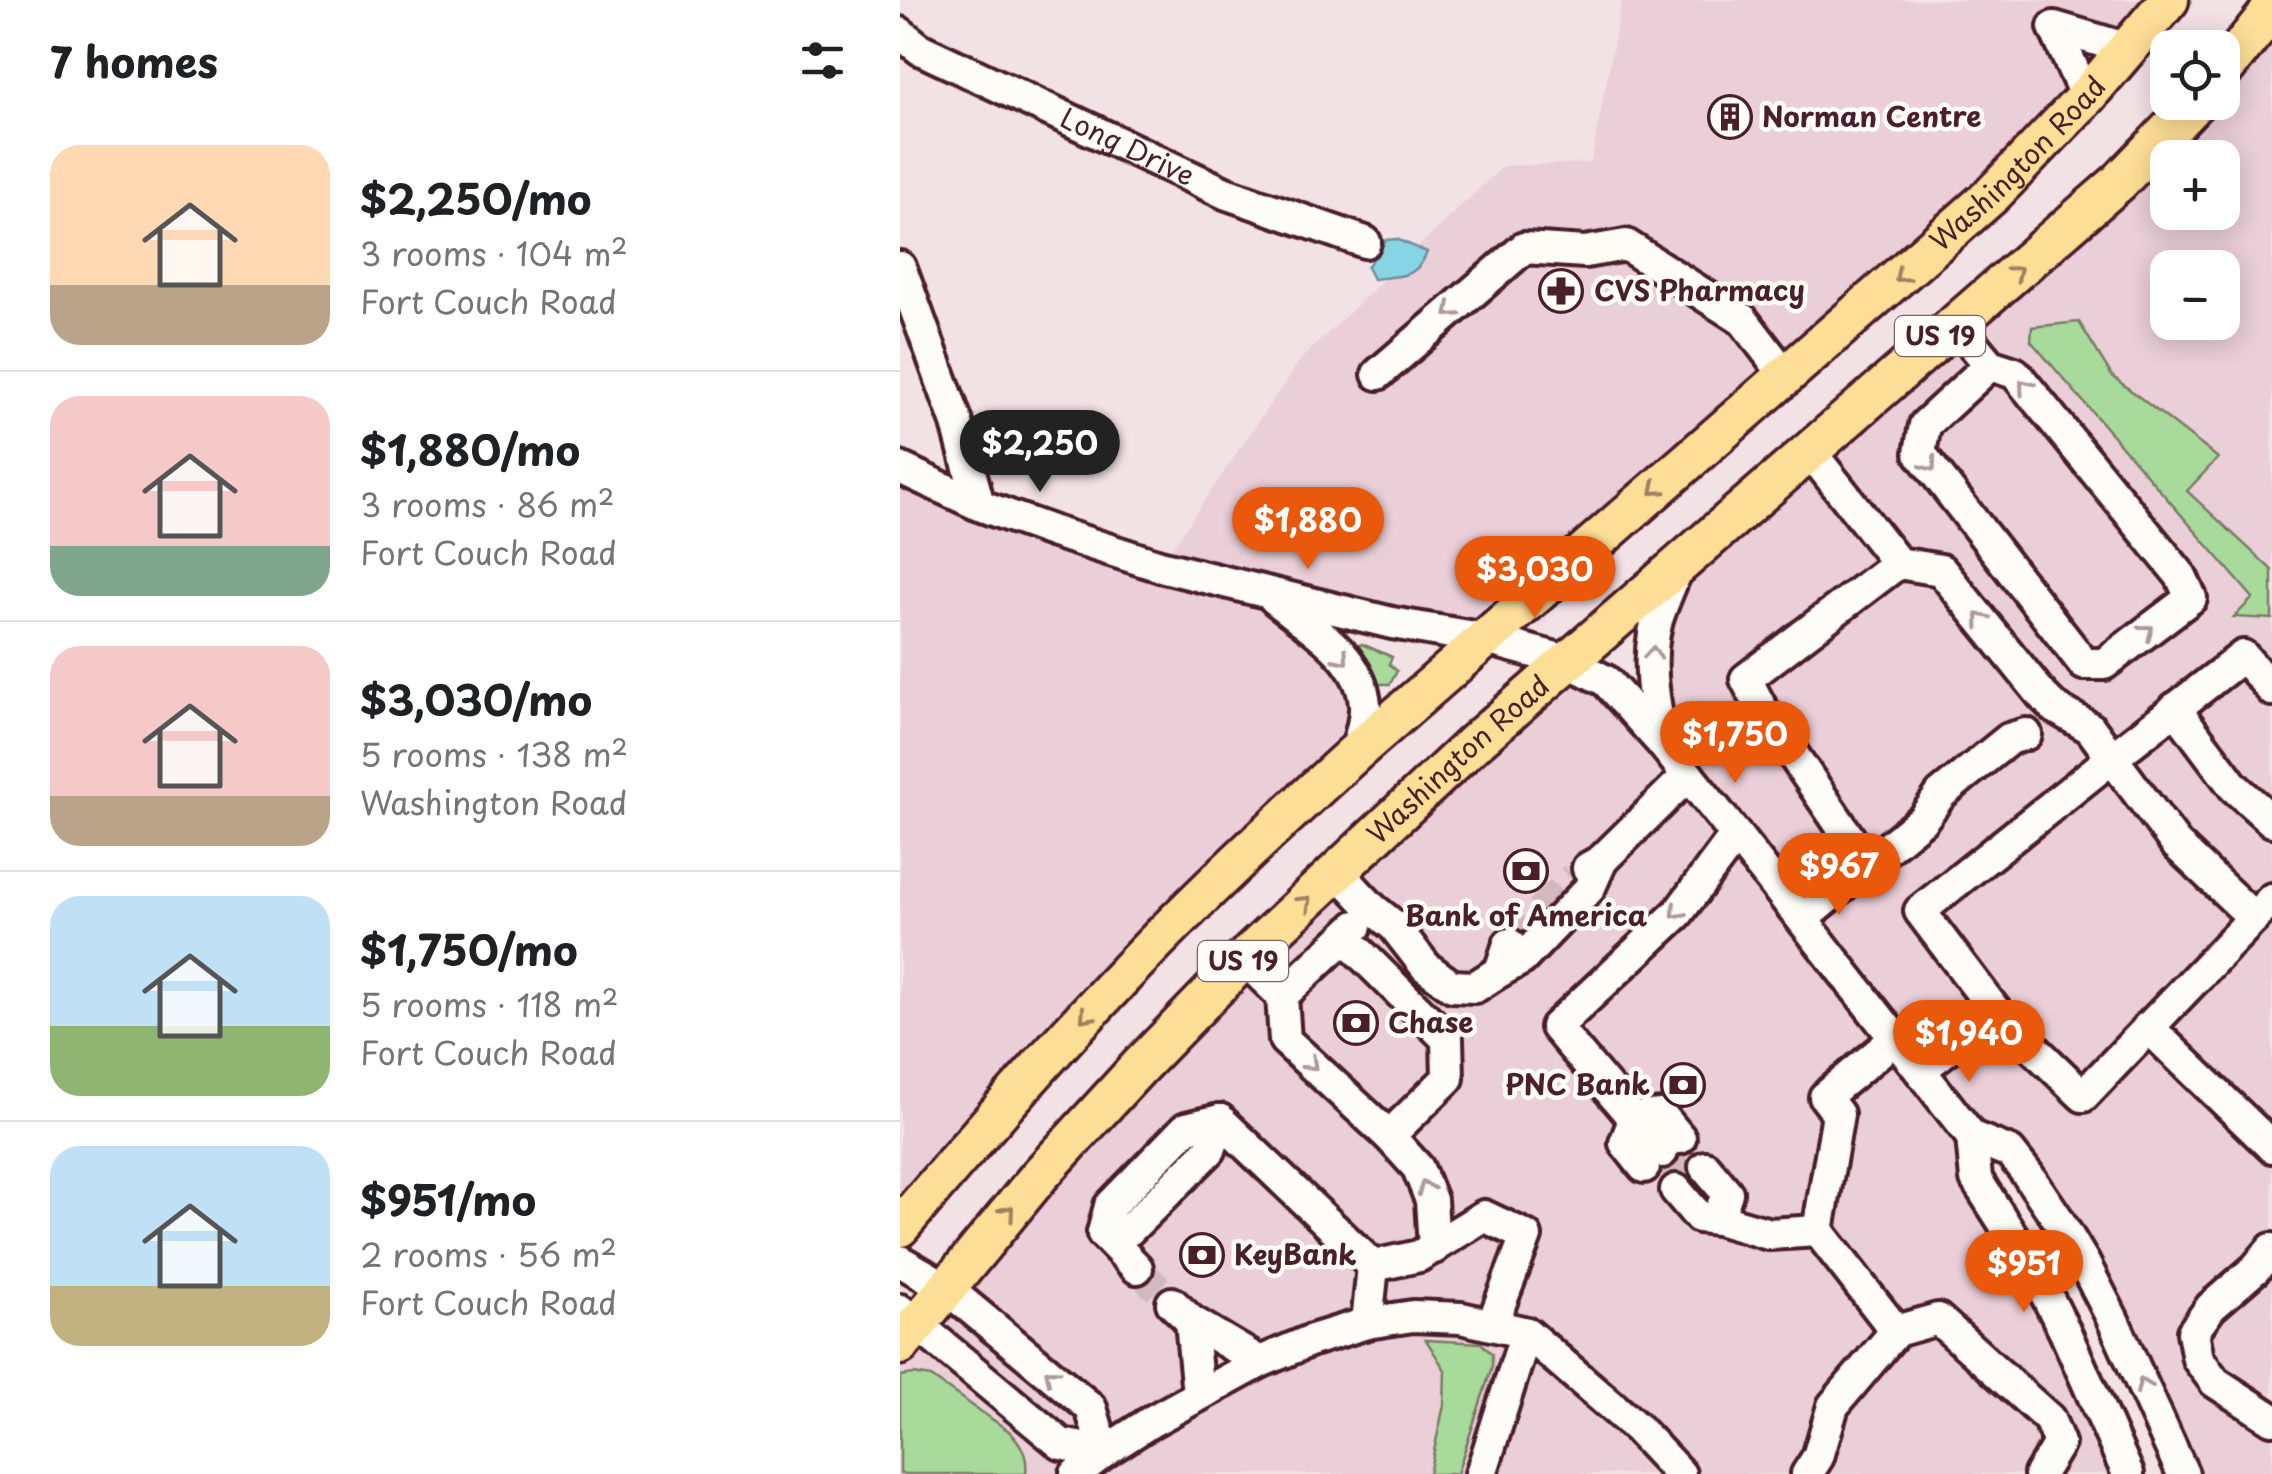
<!DOCTYPE html>
<meta charset="utf-8">
<style>
:root{--surface:#fff;--page:#f2f2f2;--text:#202124;--muted:#757577;--line:#e0e0e0;--accent:#ea580c}
body{margin:0;font-family:"Playpen Sans",sans-serif;background:var(--page);color:var(--text);height:100vh;display:flex;flex-direction:column;font-size:38px;white-space:nowrap}
*{box-sizing:border-box;margin:0}
p{font-size:32px;color:var(--muted)}
.icon{flex:none;width:55px;height:55px;fill:none;stroke:currentColor;stroke-width:2;stroke-linecap:round;stroke-linejoin:round}
.map{position:relative;flex:1;overflow:hidden}
.drawer{display:flex;flex-direction:column;background:var(--surface);width:900px}
.drawer>*{flex:none}
.buttons{position:absolute;left:1250px;top:30px;display:grid;gap:20px}
.buttons a{display:grid;place-items:center;width:90px;height:90px;border-radius:20px;background:var(--surface);box-shadow:0 5px 25px #0003;font-size:50px}
.price{position:absolute;translate:-50% -85px;padding:0 22px;border-radius:35px;background:var(--accent);color:#fff;font-size:32px;line-height:65px;filter:drop-shadow(0 2px 5px #0008)}
.price::after{content:'';position:absolute;left:50%;top:60px;width:30px;height:22px;margin-left:-15px;background:inherit;clip-path:polygon(0 0,100% 0,50% 100%)}
.price.selected{background:#222;color:#fff}
ul{padding:0;list-style:none}
li{display:flex;align-items:center;gap:30px;height:250px;padding:0 50px}
li+li{border-top:2px solid var(--line)}
li span{display:grid;place-items:center;flex:none;width:280px;height:200px;border-radius:30px;color:#555}
li>.icon{margin-inline-start:auto}
span .icon{width:120px;height:120px;fill:#fffc;stroke-width:1}
li b{font-size:42px}
h2{display:flex;justify-content:space-between;align-items:center;height:120px;padding:0 50px;font-size:42px}
main{display:flex;flex:1;min-height:0}
.map>svg:first-child{display:block}
.built{fill:#eaced8;fill-rule:evenodd}
.green{fill:#a8da9c;stroke:#797c64;stroke-width:2.5}
.water{fill:#87d4e5;stroke:#6f8c9b;stroke-width:2.5}
.lines{fill:none;stroke-linecap:round;stroke-linejoin:round}
.minor-tunnel{stroke:#d0bac0;stroke-width:30;stroke-dasharray:30 15;stroke-linecap:butt}
.minor-casing{stroke:#4a1f2b;stroke-width:38}
.major-casing{stroke:#4a1f2b;stroke-width:45}
.minor{stroke:#fdfcf7;stroke-width:30}
.major{stroke:#fdde96;stroke-width:38}
.oneway{stroke:#a47e60}
.oneway2{stroke:#ac999b}
.labels{text-anchor:middle;stroke-width:9;stroke-linejoin:round;paint-order:stroke}
.shield{fill:#fdfcf7;stroke:#806168;stroke-width:2.5}
.shield-label{font-size:25px;font-weight:bold;fill:#4a1f2b}
.poi-label{font-size:28px;font-weight:bold;fill:#4a1f2b;stroke:#fdfcf7;text-anchor:start}
.street-label{font-size:28px;fill:#4a1f2b;stroke:#fdfcf7}
</style>
<main>
<section class="drawer">
<h2>7 homes<svg class="icon" aria-label="filters" viewBox="0 0 24 24"><path d="M4 7h16M4 17h16"/><circle cx="9" cy="7" r="2"/><circle cx="15" cy="17" r="2"/></svg></h2>
<ul>
<li><span style="background:linear-gradient(#ffd9b3 70%,#b9a48a 0)"><svg class="icon" aria-label="home" viewBox="0 0 24 24"><path d="M3 11l9-7 9 7M6 9v11h12V9"/></svg></span><div><b>$2,250/mo</b><p>3 rooms · 104 m²</p><p>Fort Couch Road</p></div></li>
<li><span style="background:linear-gradient(#f6c9c9 75%,#7fa58c 0)"><svg class="icon" aria-label="home" viewBox="0 0 24 24"><path d="M3 11l9-7 9 7M6 9v11h12V9"/></svg></span><div><b>$1,880/mo</b><p>3 rooms · 86 m²</p><p>Fort Couch Road</p></div></li>
<li><span style="background:linear-gradient(#f6c9c9 75%,#b9a48a 0)"><svg class="icon" aria-label="home" viewBox="0 0 24 24"><path d="M3 11l9-7 9 7M6 9v11h12V9"/></svg></span><div><b>$3,030/mo</b><p>5 rooms · 138 m²</p><p>Washington Road</p></div></li>
<li><span style="background:linear-gradient(#bfe0f5 65%,#8fb573 0)"><svg class="icon" aria-label="home" viewBox="0 0 24 24"><path d="M3 11l9-7 9 7M6 9v11h12V9"/></svg></span><div><b>$1,750/mo</b><p>5 rooms · 118 m²</p><p>Fort Couch Road</p></div></li>
<li><span style="background:linear-gradient(#bfe0f5 70%,#c2b280 0)"><svg class="icon" aria-label="home" viewBox="0 0 24 24"><path d="M3 11l9-7 9 7M6 9v11h12V9"/></svg></span><div><b>$951/mo</b><p>2 rooms · 56 m²</p><p>Fort Couch Road</p></div></li>
</ul>
</section>
<div class="map">
<svg width="1372" height="1474" viewBox="0 0 1372 1474">
<rect width="100%" height="100%" fill="#f2e1e5"/>
<filter id="ink" filterUnits="userSpaceOnUse"><feTurbulence type="fractalNoise" baseFrequency=".01" numOctaves="2"/><feDisplacementMap in="SourceGraphic" scale="20" xChannelSelector="R" yChannelSelector="G"/><feConvolveMatrix kernelMatrix="1 2 1 2 8 2 1 2 1" color-interpolation-filters="sRGB"/></filter>
<g filter="url(#ink)">
<g class="built">
<polygon points="722,0 1269,0 1228,49 586,639 372,594 445,657 463,725 0,1227 0,468 260,566 401,359 603,166 691,163"/>
<path d="M1372 9V1474H1283L1157 1218 1073 1137 1228 1474H0V1345L140 1174 667 661 760 741 764 601 1296 103 1322 102 1323 72ZM1268 158H1322V212H1268ZM1268 268H1322V322H1268Z"/>
</g>
<g class="green">
<polygon points="1179,322 1212,376 1318,458 1287,491 1372,570 1372,619 1334,617 1353,598 1131,341 1132,327"/>
<polygon points="462,644 492,657 489,664 497,671 490,684 478,684 470,663 460,648 459,645"/>
<polygon points="526,1340 581,1343 592,1354 592,1367 557,1474 529,1474 544,1405 545,1370"/>
<path d="M14 1374 31 1377 109 1431C122 1444 128 1456 126 1474H0V1376Z"/>
</g>
<path class="water" d="M496 239 527 252C516 280 500 275 473 279L467 267 486 240Z"/>
<g class="lines">
<g class="minor-tunnel">
<polyline points="609,944 674,876"/>
<polyline points="762,1152 787,1182"/>
<polyline points="237,1268 272,1303"/>
</g>
<g class="minor-casing">
<g id="minor">
<path id="s1" d="M0 33 20 49 325 193 465 242"/>
<polyline points="1186,97 1154,27 1228,49"/>
<polyline points="0,267 57,423 79,505"/>
<polyline points="1055,323 1090,365 1115,373 1281,576 1291,598 1204,664 1184,664 1020,453 1025,425 1090,365"/>
<polyline points="478,374 624,248 685,252 726,245 843,320 885,375"/>
<polyline points="909,450 998,563 846,679 859,704 968,866"/>
<polyline points="0,468 79,505 154,532 260,566 492,623 586,639 667,661 706,681 762,743 836,835 1072,1137 1110,1152 1128,1175 1157,1218 1184,1263 1212,1318 1283,1474"/>
<polyline points="998,563 1041,570 1142,695 1154,707 1190,728 1212,758 1343,656 1372,690"/>
<path d="M375 599C408 626 462 656 465 705 466 721 460 736 456 752"/>
<polyline points="1275,708 1334,787 1372,821"/>
<path d="M761 740C754 701 746 659 757 620 763 601 771 584 778 567"/>
<polyline points="688,868 702,860 788,775"/>
<polyline points="437,871 473,909 494,926 526,967 552,986 575,987 600,971 609,944"/>
<polyline points="902,919 1023,819 1041,794 1109,739 1126,734"/>
<polyline points="344,959 382,996 385,1040 489,1136 548,1078 547,1039 445,938"/>
<polyline points="600,971 622,959 689,889 702,860"/>
<polyline points="382,996 456,926"/>
<polyline points="1096,1012 1020,911 1212,758 1277,845 1354,918"/>
<polyline points="1248,1027 1372,1147"/>
<polyline points="1020,1070 1096,1012 1183,1096 1372,899"/>
<polyline points="735,1118 725,1143 744,1167"/>
<polyline points="735,1118 761,1115 780,1138"/>
<polyline points="320,1120 473,1266 467,1323"/>
<polyline points="489,1136 518,1168 531,1200 534,1248"/>
<polyline points="1072,1137 1076,1179 1135,1272 1165,1332 1228,1474"/>
<polyline points="762,1152 656,1027 778,913 836,835"/>
<polyline points="805,1167 827,1193 818,1219"/>
<polyline points="776,1190 799,1217 818,1219 869,1234 918,1231 938,1114 925,1097 995,1039"/>
<polyline points="918,1231 996,1331"/>
<polyline points="203,1233 210,1206 286,1128 320,1120"/>
<polyline points="203,1233 229,1230 310,1150 320,1120"/>
<polyline points="203,1233 237,1268"/>
<polyline points="1372,1249 1355,1269 1311,1307 1293,1332 1298,1359 1315,1382 1372,1419"/>
<polyline points="0,1261 45,1287 191,1408 204,1452 161,1444 0,1310"/>
<polyline points="473,1266 519,1256 584,1216 626,1236 592,1325"/>
<polyline points="272,1303 291,1321 360,1362"/>
<polyline points="291,1321 298,1394"/>
<polyline points="176,1474 204,1452 252,1421 360,1362 412,1340 467,1323 513,1316 561,1318 627,1333 737,1428 780,1474"/>
<polyline points="581,1474 626,1333"/>
<polyline points="907,1474 918,1457 933,1406 996,1331 1038,1319 1149,1419 1159,1443 1140,1474"/>
</g>
</g>
<g class="major-casing">
<g id="major">
<polyline points="1322,72 1372,9"/>
<path id="s2" d="M0 1227C81 1131 163 1037 251 947 317 879 387 815 456 752L1093 194 1186 97 1269 0"/>
<path id="s3" d="M0 1345 140 1175 239 1067 344 959 573 744 1219 182 1296 102"/>
</g>
</g>
<use href="#minor" class="minor"/>
<use href="#major" class="major"/>
</g>
<defs><path id="oneway-chevron" d="M-2-3.5L2.5 0L-2 3.5" fill="none" stroke-width="1.6" stroke-linecap="round" stroke-linejoin="round" transform="scale(2.5)"/></defs>
<g class="oneway">
<use href="#oneway-chevron" transform="translate(1116 272) rotate(-40)"/>
<use href="#oneway-chevron" transform="translate(1001 276) rotate(139)"/>
<use href="#oneway-chevron" transform="translate(756 489) rotate(139)"/>
<use href="#oneway-chevron" transform="translate(405 902) rotate(-44)"/>
<use href="#oneway-chevron" transform="translate(186 1016) rotate(133)"/>
<use href="#oneway-chevron" transform="translate(108 1212) rotate(-50)"/>
</g>
<g class="oneway2">
<use href="#oneway-chevron" transform="translate(551 311) rotate(139)"/>
<use href="#oneway-chevron" transform="translate(1125 386) rotate(-130)"/>
<use href="#oneway-chevron" transform="translate(1030 465) rotate(54)"/>
<use href="#oneway-chevron" transform="translate(1081 619) rotate(-129)"/>
<use href="#oneway-chevron" transform="translate(1247 631) rotate(-37)"/>
<use href="#oneway-chevron" transform="translate(753 653) rotate(-86)"/>
<use href="#oneway-chevron" transform="translate(442 658) rotate(49)"/>
<use href="#oneway-chevron" transform="translate(777 912) rotate(132)"/>
<use href="#oneway-chevron" transform="translate(411 1064) rotate(43)"/>
<use href="#oneway-chevron" transform="translate(525 1187) rotate(-112)"/>
<use href="#oneway-chevron" transform="translate(151 1375) rotate(-140)"/>
<use href="#oneway-chevron" transform="translate(1243 1385) rotate(-114)"/>
</g>
</g>
<defs>
<g id="building-ring" transform="scale(2.25)"><circle r="9.5" fill="#fdfcf7" stroke="#4a1f2b" stroke-width="1.5"/><path d="M-4-6H4V6H1V3H-1V6H-4ZM-2.5-4.3h1.7v1.8h-1.7ZM.8-4.3h1.7v1.8H.8ZM-2.5-1h1.7V.8h-1.7ZM.8-1h1.7V.8H.8Z" fill="#4a1f2b"/></g>
<g id="pharmacy-ring" transform="scale(2.25)"><circle r="9.5" fill="#fdfcf7" stroke="#4a1f2b" stroke-width="1.5"/><path d="M-2-6h4v4h4v4h-4v4h-4v-4h-4v-4h4Z" fill="#4a1f2b"/></g>
<g id="bank-ring" transform="scale(2.25)"><circle r="9.5" fill="#fdfcf7" stroke="#4a1f2b" stroke-width="1.5"/><path d="M-6-4H6V4H-6ZM0-2.3a2.3 2.3 0 1 0 0 4.6a2.3 2.3 0 1 0 0-4.6Z" fill="#4a1f2b"/></g>
</defs>
<g fill-rule="evenodd">
<use href="#building-ring" x="830" y="117"/>
<use href="#pharmacy-ring" x="661" y="291"/>
<use href="#bank-ring" x="626" y="871"/>
<use href="#bank-ring" x="456" y="1023"/>
<use href="#bank-ring" x="783" y="1085"/>
<use href="#bank-ring" x="302" y="1255"/>
</g>
<g class="labels">
<g class="shield">
<rect x="995" y="316" width="90" height="40" rx="8"/>
<rect x="298" y="941" width="90" height="40" rx="8"/>
</g>
<g class="shield-label">
<text x="1040" y="345">US 19</text>
<text x="343" y="970">US 19</text>
</g>
<g class="poi-label">
<text x="862" y="127">Norman Centre</text>
<text x="694" y="301">CVS Pharmacy</text>
<text x="626" y="926" text-anchor="middle">Bank of America</text>
<text x="488" y="1033">Chase</text>
<text x="750" y="1095" text-anchor="end">PNC Bank</text>
<text x="334" y="1265">KeyBank</text>
</g>
<g class="street-label">
<text dy="10" stroke="none"><textPath href="#s1" startOffset="255">Long Drive</textPath></text>
<text dy="10" stroke="none"><textPath href="#s2" startOffset="1545">Washington Road</textPath></text>
<text dy="10" stroke="none"><textPath href="#s3" startOffset="810">Washington Road</textPath></text>
</g>
</g>
</svg>
<div class="buttons">
<a><svg class="icon" aria-label="locate" viewBox="0 0 24 24"><circle cx="12" cy="12" r="6"/><path d="M12 2v4M12 18v4M2 12h4M18 12h4"/></svg></a>
<a>+</a>
<a>−</a>
</div>
<b class="price selected" style="left:140px;top:495px">$2,250</b>
<b class="price" style="left:408px;top:572px">$1,880</b>
<b class="price" style="left:635px;top:621px">$3,030</b>
<b class="price" style="left:835px;top:786px">$1,750</b>
<b class="price" style="left:939px;top:918px">$967</b>
<b class="price" style="left:1069px;top:1085px">$1,940</b>
<b class="price" style="left:1124px;top:1315px">$951</b>
</div>
</main>
